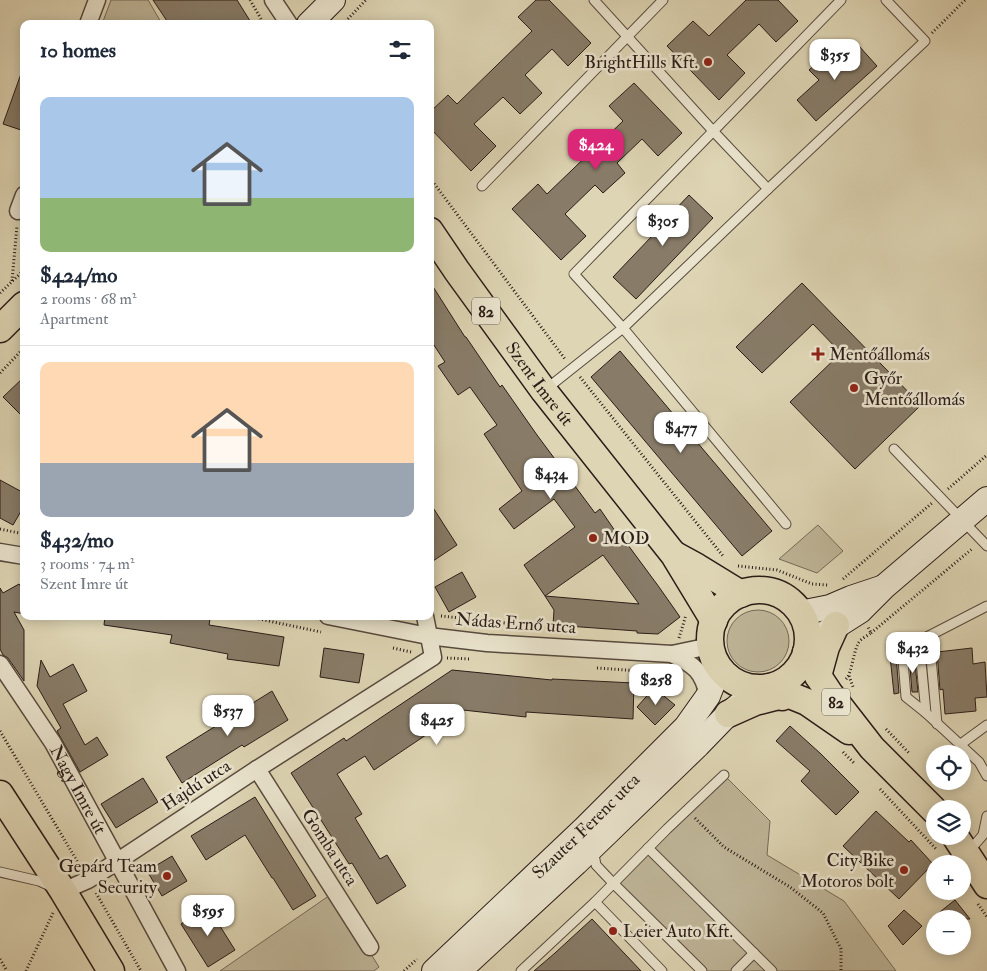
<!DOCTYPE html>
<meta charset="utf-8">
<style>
:root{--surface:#fff;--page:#f6f6f7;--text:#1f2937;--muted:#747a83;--line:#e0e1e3;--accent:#db2777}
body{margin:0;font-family:"IM FELL Double Pica",serif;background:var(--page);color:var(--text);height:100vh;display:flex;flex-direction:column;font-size:19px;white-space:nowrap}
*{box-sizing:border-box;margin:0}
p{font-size:16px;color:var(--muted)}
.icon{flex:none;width:28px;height:28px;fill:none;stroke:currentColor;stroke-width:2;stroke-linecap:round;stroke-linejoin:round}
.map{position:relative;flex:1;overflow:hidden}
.drawer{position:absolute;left:20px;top:20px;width:414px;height:600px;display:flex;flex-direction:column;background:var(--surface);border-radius:10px;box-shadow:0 2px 12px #0003}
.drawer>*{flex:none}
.tools{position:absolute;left:926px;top:745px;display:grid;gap:10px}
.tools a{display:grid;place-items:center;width:45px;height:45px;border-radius:50%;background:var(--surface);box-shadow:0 2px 12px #0003;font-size:25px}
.price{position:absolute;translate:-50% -42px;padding:0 11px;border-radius:10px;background:#fff;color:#222;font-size:16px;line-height:32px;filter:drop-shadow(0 1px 2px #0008)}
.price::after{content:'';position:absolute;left:50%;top:30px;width:15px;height:11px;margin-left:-8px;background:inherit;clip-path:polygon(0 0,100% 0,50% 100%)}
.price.selected{background:var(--accent);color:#fff}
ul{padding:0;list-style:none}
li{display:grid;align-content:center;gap:10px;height:265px;padding:0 20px}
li+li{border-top:1px solid var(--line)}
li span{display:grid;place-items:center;height:155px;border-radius:10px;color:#555}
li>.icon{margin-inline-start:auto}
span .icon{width:90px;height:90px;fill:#fffc;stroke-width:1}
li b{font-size:21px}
h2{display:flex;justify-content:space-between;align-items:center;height:60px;padding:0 20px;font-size:21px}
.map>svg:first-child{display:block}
.green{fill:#bfb699;stroke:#746958}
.building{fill:#887c69;stroke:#2a1c17}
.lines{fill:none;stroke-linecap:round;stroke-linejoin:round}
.lane-casing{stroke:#574a3e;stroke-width:11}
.street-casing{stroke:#574a3e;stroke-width:19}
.secondary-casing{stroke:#2a1c17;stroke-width:26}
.primary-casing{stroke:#2a1c17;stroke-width:29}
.path{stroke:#2a1c17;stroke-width:3;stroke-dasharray:1 2.5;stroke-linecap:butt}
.lane{stroke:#eae4ce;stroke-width:9}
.street{stroke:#eae4ce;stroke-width:16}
.secondary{stroke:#eae4ce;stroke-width:24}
.primary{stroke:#ded5b4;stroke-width:26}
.poi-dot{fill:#8f2418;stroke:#eae4ce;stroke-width:2}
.labels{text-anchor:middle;stroke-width:5;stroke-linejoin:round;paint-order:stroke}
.shield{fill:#eae4ce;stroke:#64584e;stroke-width:1}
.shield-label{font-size:16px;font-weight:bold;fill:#2a1c17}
.poi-label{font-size:18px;fill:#2a1c17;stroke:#eae4ce;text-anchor:start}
.street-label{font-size:18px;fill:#2a1c17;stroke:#eae4ce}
</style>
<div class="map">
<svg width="987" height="971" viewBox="0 0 987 971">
<rect width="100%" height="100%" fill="#ded5b4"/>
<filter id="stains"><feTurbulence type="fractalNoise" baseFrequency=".004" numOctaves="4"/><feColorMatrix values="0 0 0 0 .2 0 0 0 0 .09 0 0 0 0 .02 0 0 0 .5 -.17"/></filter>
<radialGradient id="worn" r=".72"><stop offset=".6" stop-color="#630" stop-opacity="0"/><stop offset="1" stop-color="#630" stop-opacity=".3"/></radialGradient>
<g class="green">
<polygon points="111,0 148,0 162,24 102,24"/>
<polygon points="818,525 843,551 817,573 779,559"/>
<circle cx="758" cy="641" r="31"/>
<polygon points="724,775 770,821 767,855 844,901 896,971 702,971 613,883"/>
<polygon points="333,893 379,967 374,971 220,971"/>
</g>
<g class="building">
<polygon points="153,0 237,0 252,24 169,24"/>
<polygon points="536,0 549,0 591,43 568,66 552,49 525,75 542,93 520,114 503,97 474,124 496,146 471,171 430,128 430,112 448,95 457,104 532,31 518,17"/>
<polygon points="746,0 778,0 798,21 776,42 759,24 727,55 745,73 719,100 667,46 693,21 709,36"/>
<polygon points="858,45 877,66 816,121 797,100 819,80 809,70 825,56 835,67"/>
<polygon points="22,71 24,72 24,131 3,124"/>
<polygon points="634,83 682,133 658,156 642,139 617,163 625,173 603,193 595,185 565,214 586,236 561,260 512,209 538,184 547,194 623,121 609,106"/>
<polygon points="689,195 713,218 636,299 613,277 673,214 672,213"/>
<polygon points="430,282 465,337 466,337 500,387 502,385 537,435 595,513 600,509 626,547 628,545 659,587 680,617 658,634 637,633 637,631 553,625 554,610 545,596 639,604 603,555 545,596 524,565 575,527 554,499 514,529 499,509 522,491 484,434 497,425 470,387 458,395 438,366 445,362 430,339"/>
<polygon points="802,283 921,405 855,469 790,402 841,353 813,324 762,373 736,347"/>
<polygon points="620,351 772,531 742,556 591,377"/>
<polygon points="24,377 24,418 3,397"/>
<polygon points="0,480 24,493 24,506 13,525 0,518"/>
<polygon points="430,503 457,545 430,563"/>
<polygon points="462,572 476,597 449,612 435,587"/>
<polygon points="19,584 24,592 24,614 14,612 24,630 24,681 8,658 3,655 0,649 0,588 3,593"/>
<polygon points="105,616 192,616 210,619 209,625 284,637 279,666 227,659 228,654 170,643 172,635 104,625"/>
<polygon points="324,648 364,654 359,683 320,677"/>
<polygon points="972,648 973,664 985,662 987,697 975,698 976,711 945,714 943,689 940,690 937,652"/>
<polygon points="909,654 914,654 918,692 912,692"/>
<polygon points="896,655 899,693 894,694 890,656"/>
<polygon points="41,660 50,677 73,664 87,691 63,704 85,745 97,737 108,755 80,772 57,731 61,728 37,686"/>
<polygon points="452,670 552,680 552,679 634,683 633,719 526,712 526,717 463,710 374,770 365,756 337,774 362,814 355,818 380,859 387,855 406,886 377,904 352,863 349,864 291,773 344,738 346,741"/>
<polygon points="654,688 675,705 655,725 637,707"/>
<polygon points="272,691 288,720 244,747 242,745 182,783 166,757"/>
<polygon points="790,726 821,754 859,792 836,815 801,781 810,771 776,741"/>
<polygon points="143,778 158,802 116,828 101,804"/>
<polygon points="255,797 316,896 293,910 273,878 272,878 245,835 206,860 191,836"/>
<polygon points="876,811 909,842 911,840 933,864 899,899 843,846"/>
<polygon points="172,856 187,881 162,896 147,871"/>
<polygon points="955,900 970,919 931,919"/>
<polygon points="208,907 235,950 208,967 181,924"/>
<polygon points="904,910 922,926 903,945 888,926"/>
<polygon points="592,919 641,971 534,971 555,953"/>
</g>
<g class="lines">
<g class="lane-casing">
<g id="lane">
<polyline points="594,0 714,132 768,189 623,328 574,274 841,0"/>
<polyline points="482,186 663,0"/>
<polyline points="768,189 925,41 886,0"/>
<polyline points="545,390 623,328 786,524"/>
<polyline points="894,449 987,546"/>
<polyline points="987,606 919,641 902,648 906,697 926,713 979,762 987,776"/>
<polyline points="929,636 937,724"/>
<polyline points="919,641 926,713"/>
<polyline points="961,744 987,725"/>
<polyline points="648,848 772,971"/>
<polyline points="593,849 596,865 613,883 702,971"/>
<polyline points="969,851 983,835 987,816"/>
<polyline points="0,872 39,881 52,887"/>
<polyline points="595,902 662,971"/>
<polyline points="521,971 595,902 667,829 724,775"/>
<polyline points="736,971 754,953"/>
</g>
</g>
<g class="street-casing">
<g id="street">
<polyline points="273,0 289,24"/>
<polyline points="88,24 97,0"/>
<polyline points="18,211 24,195"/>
<polyline points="0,552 24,556"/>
<polyline points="328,616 428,636 487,643 672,654 710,646"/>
<path d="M672 654C694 665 703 671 708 696"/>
<path id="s1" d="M0 664 53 743 177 971"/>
<polyline points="257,769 370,947"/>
<polyline points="63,891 88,880 118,861 257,769 433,657 425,616"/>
</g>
</g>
<g class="secondary-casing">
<g id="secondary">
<polyline points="309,24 333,0"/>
<polyline points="800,613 830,607 851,598 881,588"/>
<polyline points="808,644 860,611 885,586 987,499"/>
<path id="s2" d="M434 971 584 829 686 727 708 696 719 668"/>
<polyline points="459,971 576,863 698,745 728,714 743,702"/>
</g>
</g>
<g class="primary-casing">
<g id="primary">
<path id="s3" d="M430 231 457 271 544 391 674 555 714 621"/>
<polyline points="0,329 24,305"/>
<polyline points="675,555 697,567 741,594"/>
<circle cx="759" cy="639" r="49"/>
<polyline points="806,652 818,676 830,694 872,748 935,811"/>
<polyline points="818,676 826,647 836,625"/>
<polyline points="770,687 807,702 849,731"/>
<polyline points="728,714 755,702 779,696 782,697"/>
<polyline points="0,794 63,891 111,971"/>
<polyline points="955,836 987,885"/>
</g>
</g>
<g class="path">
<polyline points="250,0 264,24"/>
<polyline points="343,24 366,0"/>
<polyline points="932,33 965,0"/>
<polyline points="430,178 565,359"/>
<polyline points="12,281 17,226"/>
<polyline points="0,293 24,270"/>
<polyline points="0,373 24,348"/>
<polyline points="580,377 723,556"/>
<polyline points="948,489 987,455"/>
<polyline points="0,529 24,534"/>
<polyline points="738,566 777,570 812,584 828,585"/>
<polyline points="843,579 932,503"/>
<polyline points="245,616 321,632"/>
<polyline points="441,616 561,629"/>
<polyline points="871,633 972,549"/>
<polyline points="679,638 686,615"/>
<polyline points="393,648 411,652"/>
<polyline points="447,658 471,659"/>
<polyline points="597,668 670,673"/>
<polyline points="849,676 853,687"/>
<path d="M846 679C852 673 853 653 858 644 860 639 867 636 871 633L868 627"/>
<polyline points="886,729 909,753"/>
<polyline points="0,731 80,866"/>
<polyline points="843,752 855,764"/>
<polyline points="880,789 936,849"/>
<polyline points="962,811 970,819"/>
<polyline points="695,818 724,847 790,887 823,913 841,949 841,971"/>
<polyline points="96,893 141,971"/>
<polyline points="978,904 987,917"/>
<polyline points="0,959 7,971"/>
<polyline points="26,971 53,913"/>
<polyline points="404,971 417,959"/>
</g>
<use href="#lane" class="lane"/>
<use href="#street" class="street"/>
<use href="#secondary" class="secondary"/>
<use href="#primary" class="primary"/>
</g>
<g class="poi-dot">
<circle cx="708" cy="62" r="5"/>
<path d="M815.5 346.5h5v5h5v5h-5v5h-5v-5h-5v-5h5z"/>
<circle cx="854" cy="388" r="5"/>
<circle cx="593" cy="538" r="5"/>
<circle cx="904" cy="870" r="5"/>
<circle cx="167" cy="876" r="5"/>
<circle cx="613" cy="931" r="5"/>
</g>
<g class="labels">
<g class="shield">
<rect x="472" y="297.5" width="28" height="27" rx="4"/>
<rect x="822" y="688.5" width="28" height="27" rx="4"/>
</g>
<g class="shield-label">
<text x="486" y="317">82</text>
<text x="836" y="708">82</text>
</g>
<g class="poi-label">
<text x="698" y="68" text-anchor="end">BrightHills Kft.</text>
<text x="829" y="360">Mentőállomás</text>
<text x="864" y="384">Győr<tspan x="864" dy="21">Mentőállomás</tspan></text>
<text x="603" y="544">MOD</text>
<text x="894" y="866" text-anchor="end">City Bike<tspan x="894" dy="21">Motoros bolt</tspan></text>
<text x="157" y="872" text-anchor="end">Gepárd Team<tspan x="157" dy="21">Security</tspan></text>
<text x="623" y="937">Leier Auto Kft.</text>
</g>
<g class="street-label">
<text dy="6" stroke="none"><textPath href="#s3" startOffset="188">Szent Imre út</textPath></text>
<text transform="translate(516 623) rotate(4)" y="6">Nádas Ernő utca</text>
<text transform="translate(196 785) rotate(-33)" y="6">Hajdú utca</text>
<text dy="6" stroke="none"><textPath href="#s1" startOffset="148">Nagy Imre út</textPath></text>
<text dy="6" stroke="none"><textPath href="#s2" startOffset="210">Szauter Ferenc utca</textPath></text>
<text transform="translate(330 847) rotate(57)" y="6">Gomba utca</text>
</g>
</g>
<rect width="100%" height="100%" filter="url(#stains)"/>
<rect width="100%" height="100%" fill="url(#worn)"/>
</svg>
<div class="tools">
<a><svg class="icon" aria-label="locate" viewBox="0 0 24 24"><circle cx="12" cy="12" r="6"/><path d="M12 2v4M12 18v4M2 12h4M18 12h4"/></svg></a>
<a><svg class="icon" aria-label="layers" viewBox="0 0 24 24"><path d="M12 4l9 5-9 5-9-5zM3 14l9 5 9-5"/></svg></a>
<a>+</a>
<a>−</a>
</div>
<b class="price" style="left:835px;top:81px">$355</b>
<b class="price selected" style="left:596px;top:171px">$424</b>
<b class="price" style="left:663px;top:247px">$305</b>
<b class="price" style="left:681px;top:454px">$477</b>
<b class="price" style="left:551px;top:500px">$434</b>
<b class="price" style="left:913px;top:674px">$432</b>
<b class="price" style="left:656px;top:706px">$258</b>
<b class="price" style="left:228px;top:737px">$537</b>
<b class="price" style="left:437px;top:746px">$425</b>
<b class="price" style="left:208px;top:937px">$595</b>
<section class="drawer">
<h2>10 homes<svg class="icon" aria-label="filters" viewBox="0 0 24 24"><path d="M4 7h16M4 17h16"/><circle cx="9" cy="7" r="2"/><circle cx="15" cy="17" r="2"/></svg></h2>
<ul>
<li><span style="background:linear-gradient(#a9c7e8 65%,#8fb573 0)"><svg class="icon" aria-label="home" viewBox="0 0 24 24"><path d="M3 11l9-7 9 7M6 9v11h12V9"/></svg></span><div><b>$424/mo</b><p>2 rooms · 68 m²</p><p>Apartment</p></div></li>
<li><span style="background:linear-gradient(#ffd9b3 65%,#9aa5b1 0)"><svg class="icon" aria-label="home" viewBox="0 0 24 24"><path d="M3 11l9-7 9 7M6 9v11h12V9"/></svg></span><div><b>$432/mo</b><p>3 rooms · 74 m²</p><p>Szent Imre út</p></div></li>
</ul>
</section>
</div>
